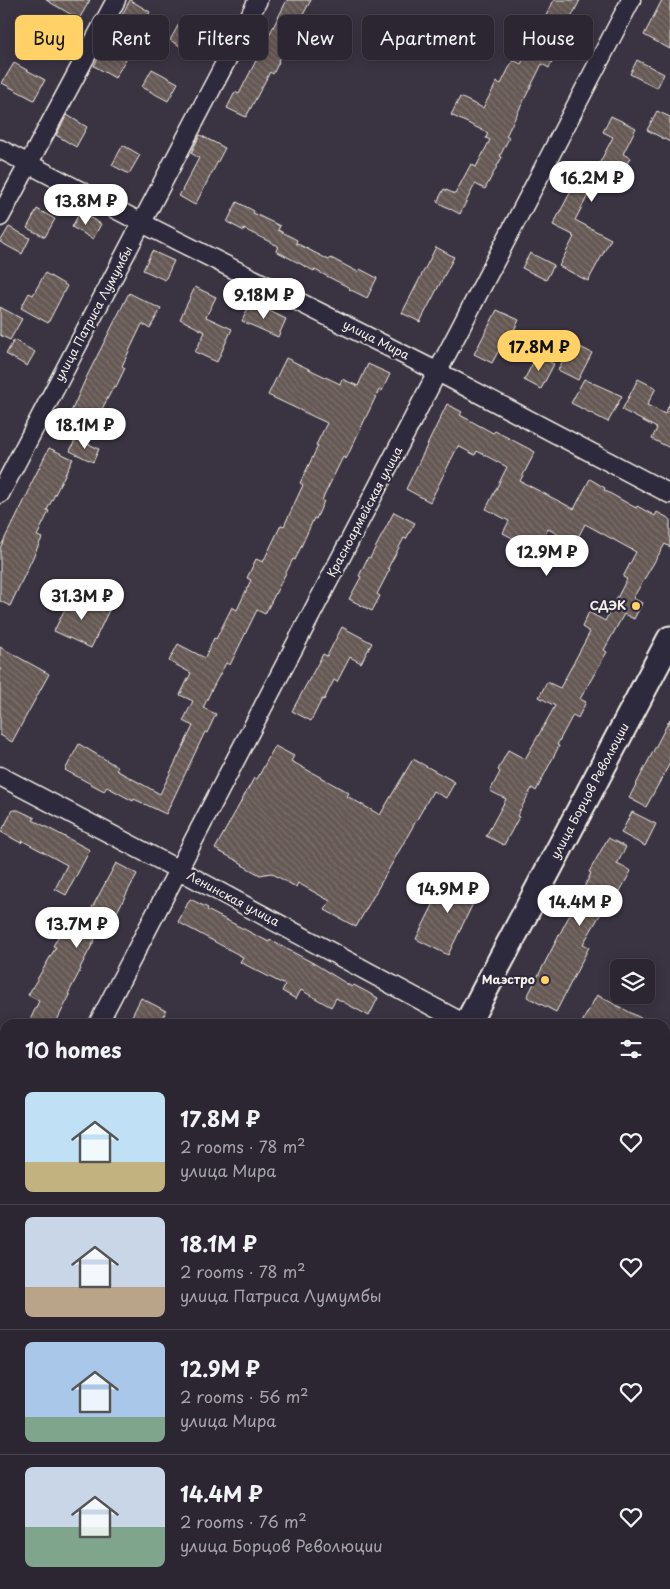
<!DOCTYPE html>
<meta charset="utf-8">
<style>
:root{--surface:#2c2632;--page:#342e3a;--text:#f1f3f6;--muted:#a6a5ac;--line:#48434d;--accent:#ffd166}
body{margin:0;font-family:"Playpen Sans",sans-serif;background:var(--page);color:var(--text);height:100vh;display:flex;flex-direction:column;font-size:19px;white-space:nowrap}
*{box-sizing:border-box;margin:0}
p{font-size:16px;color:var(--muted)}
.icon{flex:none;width:28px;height:28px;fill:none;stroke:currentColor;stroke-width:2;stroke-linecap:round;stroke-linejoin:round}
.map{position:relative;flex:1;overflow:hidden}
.side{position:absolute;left:0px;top:1019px;width:670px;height:571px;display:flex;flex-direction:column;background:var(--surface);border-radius:15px 15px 0 0;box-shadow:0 2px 12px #0003,0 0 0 1px var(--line)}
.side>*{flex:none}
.top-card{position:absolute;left:15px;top:15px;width:640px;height:45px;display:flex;gap:10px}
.controls{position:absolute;left:610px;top:959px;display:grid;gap:10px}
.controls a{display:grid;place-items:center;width:45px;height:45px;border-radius:8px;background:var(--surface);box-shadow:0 2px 12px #0003,0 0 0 1px var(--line);font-size:25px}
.price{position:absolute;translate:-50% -42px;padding:0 11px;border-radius:18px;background:#fff;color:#222;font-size:16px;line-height:32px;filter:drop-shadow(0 1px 2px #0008)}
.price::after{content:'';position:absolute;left:50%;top:30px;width:15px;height:11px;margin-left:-8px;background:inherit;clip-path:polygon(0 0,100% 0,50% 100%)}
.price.selected{background:var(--accent);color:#111}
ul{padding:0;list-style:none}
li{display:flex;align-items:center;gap:15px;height:125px;padding:0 25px}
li+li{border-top:1px solid var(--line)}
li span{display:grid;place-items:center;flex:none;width:140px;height:100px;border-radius:8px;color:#555}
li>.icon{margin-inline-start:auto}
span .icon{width:60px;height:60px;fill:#fffc;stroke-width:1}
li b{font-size:21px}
h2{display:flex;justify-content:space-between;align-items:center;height:60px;padding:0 25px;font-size:21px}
.chip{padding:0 18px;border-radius:8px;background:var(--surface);box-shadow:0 2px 12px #0003,0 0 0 1px var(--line);font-size:18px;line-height:45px}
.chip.selected{background:var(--accent);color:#111}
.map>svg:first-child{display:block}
.park{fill:url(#park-crowns);stroke:#a8b0a8}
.building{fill:url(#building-back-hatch);stroke:#f4f1e8}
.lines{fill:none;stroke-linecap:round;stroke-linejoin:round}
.street-casing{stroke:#f4f1e8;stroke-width:21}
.secondary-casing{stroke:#f4f1e8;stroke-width:29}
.path{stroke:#f4f1e8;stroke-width:3;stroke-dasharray:4 4;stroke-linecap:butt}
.street{stroke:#2f2a3d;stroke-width:18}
.secondary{stroke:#2f2a3d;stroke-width:25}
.poi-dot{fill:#ffd166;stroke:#2f2a3d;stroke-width:2}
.labels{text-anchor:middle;stroke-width:4.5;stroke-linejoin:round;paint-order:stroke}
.street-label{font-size:12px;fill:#f4f1e8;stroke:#2f2a3d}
.poi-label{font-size:12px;font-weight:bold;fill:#f4f1e8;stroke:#2f2a3d;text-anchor:end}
</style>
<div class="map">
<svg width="670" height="1589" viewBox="0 0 670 1589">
<defs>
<pattern id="park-crowns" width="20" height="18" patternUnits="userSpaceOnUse" patternTransform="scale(1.25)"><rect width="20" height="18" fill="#5b7069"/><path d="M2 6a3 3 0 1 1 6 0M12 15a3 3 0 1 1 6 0" fill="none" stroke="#73857e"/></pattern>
<pattern id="building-back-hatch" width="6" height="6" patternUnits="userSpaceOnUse" patternTransform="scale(1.25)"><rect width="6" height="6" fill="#655954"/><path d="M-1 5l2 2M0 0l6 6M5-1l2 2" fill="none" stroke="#7c716d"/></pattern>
</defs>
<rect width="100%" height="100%" fill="#3a3342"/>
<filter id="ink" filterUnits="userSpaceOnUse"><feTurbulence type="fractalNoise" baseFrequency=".02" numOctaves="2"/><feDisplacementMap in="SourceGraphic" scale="10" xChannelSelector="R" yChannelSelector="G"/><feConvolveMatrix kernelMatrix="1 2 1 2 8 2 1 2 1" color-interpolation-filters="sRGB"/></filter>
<g filter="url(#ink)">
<polygon class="park" points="0,1444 5,1446 5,1585 151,1585 149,1589 0,1589"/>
<g class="building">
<polygon points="46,0 90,0 79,19"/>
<polygon points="130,0 150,12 142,26 122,15"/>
<polygon points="287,0 311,0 278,61 279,62 273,74 270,72 246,117 227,108 235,92 239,94"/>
<polygon points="554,0 580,0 567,26 572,28 564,45 561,44 549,68 542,64 506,136 509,138 500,156 502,157 485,189 475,184 460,214 437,202 444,189 455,194 471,164 476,167 490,140 486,138 488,133 451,115 460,97 483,108 497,82 501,84 513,60 521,64"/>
<polygon points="662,0 670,0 670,49 644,35"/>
<polygon points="179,24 201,37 192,53 170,40"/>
<polygon points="37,26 66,42 57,58 28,42"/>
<polygon points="104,47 126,59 115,78 94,66"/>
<polygon points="637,60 664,74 657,88 630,74"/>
<polygon points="14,63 45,80 34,100 2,83"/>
<polygon points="152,69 178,83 168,101 142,87"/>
<polygon points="657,111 670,117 670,142 647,130"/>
<polygon points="67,115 87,127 76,147 56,135"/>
<polygon points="611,116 636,128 623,154 630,158 622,173 616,169 604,192 593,186 575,220 611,239 588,281 559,266 574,237 572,236 573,235 553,225 586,163 597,168 613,137 603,132"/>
<polygon points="200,135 225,148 195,205 179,196 199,158 191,153"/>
<polygon points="123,145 140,155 129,174 112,165"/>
<polygon points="237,202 254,211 253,213 280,226 278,230 297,240 296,243 329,260 331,258 358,272 360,269 377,278 367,298 349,289 350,288 315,270 314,271 276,251 278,246 244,229 244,231 227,222"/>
<polygon points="37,209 55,219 45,237 27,228"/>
<polygon points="80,212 101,224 93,239 72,227"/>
<polygon points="9,227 30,238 22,254 0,242"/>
<polygon points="436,247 454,257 420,322 402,313"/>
<polygon points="152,251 174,261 165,280 143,270"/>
<polygon points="530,253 554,265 546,280 522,268"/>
<polygon points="45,273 67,286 48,323 21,308 29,293 33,295"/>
<polygon points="195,287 216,297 206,317 232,329 217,362 195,352 205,332 180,319"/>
<polygon points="129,293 161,309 150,328 142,324 122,366 125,368 116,387 114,386 90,432 67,421 86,378"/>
<polygon points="251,302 286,319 278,337 242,321"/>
<polygon points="0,307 22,319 10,340 0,335"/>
<polygon points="497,310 519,320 512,334 508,333 492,363 474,354"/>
<polygon points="14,340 35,352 27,366 6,354"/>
<polygon points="572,343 592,353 578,380 558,370"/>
<polygon points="537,355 554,364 541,389 524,380"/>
<polygon points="286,358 340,384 342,379 358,386 368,364 390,374 382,391 379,390 346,459 343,457 322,500 324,501 316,519 314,518 295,560 293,559 265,614 257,610 230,665 226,663 211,691 203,708 216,714 207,733 205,732 166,814 134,799 133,801 107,787 104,791 65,770 79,744 118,767 116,770 160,794 193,726 183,721 193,701 180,695 191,673 169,661 178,644 205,658 214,638 216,639 232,607 237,610 251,580 247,578 256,559 263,562 281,525 284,526 303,485 300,483 318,446 316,445 327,423 268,395"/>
<polygon points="584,379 622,396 608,422 571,403"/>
<polygon points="638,379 656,388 647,405 665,414 670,403 670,448 652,439 657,428 622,410"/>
<polygon points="447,404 462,412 460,415 493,433 495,431 535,452 520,481 574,509 590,479 605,488 604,490 636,508 637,506 655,516 657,512 670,519 670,547 665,544 633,598 642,603 634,619 624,614 604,650 607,652 580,699 586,702 578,718 573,715 557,745 559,746 536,791 532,788 517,816 519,817 504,845 486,836 506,799 490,791 500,772 498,770 508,750 525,759 555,706 539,697 547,682 560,688 590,632 582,627 589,612 605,621 627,579 623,577 636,552 585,524 575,543 548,529 537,551 503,533 509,521 486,509 507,467 477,451 475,455 458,446 430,502 406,489"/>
<polygon points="76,438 99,449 93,462 70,451"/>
<polygon points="49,448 73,459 47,510 49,511 37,536 42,538 10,606 0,601 0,548 12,524 13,524 30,489 29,488"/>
<polygon points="394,512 415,523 406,539 404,538 388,568 390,569 377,594 380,596 372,611 349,599 361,577 359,576 368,557 370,558"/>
<polygon points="73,593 109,610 91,648 54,631"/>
<polygon points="342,627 372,643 361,663 350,657 337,682 334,680 324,700 322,699 311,721 292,711 323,654 327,656"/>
<polygon points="0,647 49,674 12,742 0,735"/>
<polygon points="670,719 670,763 646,807 629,798"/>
<polygon points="275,746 294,756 291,761 349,793 347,796 380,815 413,759 455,782 446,798 433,791 356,927 325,910 330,901 298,883 296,887 271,873 260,875 242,865 243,864 215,849 254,778 257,779"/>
<polygon points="13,810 18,810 35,818 33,820 90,850 66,895 55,889 67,865 23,841 21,843 1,832"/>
<polygon points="632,812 656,824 645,846 621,833"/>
<polygon points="608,838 626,847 617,864 631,871 609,911 604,908 583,944 589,947 556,1012 527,997 568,918 581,896 580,896 591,873 589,872"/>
<polygon points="116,863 137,874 110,925 104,922 80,968 81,969 68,994 70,995 55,1024 28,1024 39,1001 28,995 56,947 53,946 64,926 78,934"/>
<polygon points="449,873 480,889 448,955 416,939"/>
<polygon points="190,899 208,908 207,910 269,942 270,940 315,964 352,987 354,985 378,998 369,1016 336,998 331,1007 301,990 296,999 282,991 285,985 240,962 243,957 178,922"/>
<polygon points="597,995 652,1024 581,1024"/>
<polygon points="141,998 166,1011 160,1024 146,1024 132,1016"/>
</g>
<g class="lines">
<g class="street-casing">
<g id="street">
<polyline points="0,149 142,223 438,372 670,494"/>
<polyline points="0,217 116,0"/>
<polyline points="0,494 258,0"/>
<polyline points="0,776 179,870 465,1024"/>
<polyline points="98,1024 631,0"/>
<polyline points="665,1127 670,1130"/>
<polyline points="0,1210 5,1201"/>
<polyline points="348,1585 356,1589"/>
</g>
</g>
<g class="secondary-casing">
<g id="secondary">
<polyline points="467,1024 670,639"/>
<polyline points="0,1403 5,1405"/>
<polyline points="172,1589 174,1585"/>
</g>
</g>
<g class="path">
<polyline points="0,1444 5,1446"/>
<polyline points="53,1589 70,1585"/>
<polyline points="136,1589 138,1585"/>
</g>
<use href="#street" class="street"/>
<use href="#secondary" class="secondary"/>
</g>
</g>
<g class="poi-dot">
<circle cx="636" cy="606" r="5"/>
<circle cx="545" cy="980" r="5"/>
</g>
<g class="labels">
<g class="street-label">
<text transform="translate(94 314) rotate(-62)" y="4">улица Патриса Лумумбы</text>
<text transform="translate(376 340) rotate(27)" y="4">улица Мира</text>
<text transform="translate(365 512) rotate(-62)" y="4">Красноармейская улица</text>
<text transform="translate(590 791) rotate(-62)" y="4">улица Борцов Революции</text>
<text transform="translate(233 899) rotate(28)" y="4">Ленинская улица</text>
</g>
<g class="poi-label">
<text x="626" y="610">СДЭК</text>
<text x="535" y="984">Маэстро</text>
</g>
</g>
</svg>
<div class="controls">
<a><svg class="icon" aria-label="layers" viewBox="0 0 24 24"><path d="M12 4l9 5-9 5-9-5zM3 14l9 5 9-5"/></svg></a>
</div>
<b class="price" style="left:592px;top:203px">16.2M ₽</b>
<b class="price" style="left:86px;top:226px">13.8M ₽</b>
<b class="price" style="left:264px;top:320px">9.18M ₽</b>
<b class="price selected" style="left:539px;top:372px">17.8M ₽</b>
<b class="price" style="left:85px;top:450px">18.1M ₽</b>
<b class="price" style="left:547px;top:577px">12.9M ₽</b>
<b class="price" style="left:82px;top:621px">31.3M ₽</b>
<b class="price" style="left:448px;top:914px">14.9M ₽</b>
<b class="price" style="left:580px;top:927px">14.4M ₽</b>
<b class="price" style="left:77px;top:949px">13.7M ₽</b>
<div class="top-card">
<a class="chip selected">Buy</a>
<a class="chip">Rent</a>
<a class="chip">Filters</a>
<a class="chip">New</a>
<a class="chip">Apartment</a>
<a class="chip">House</a>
</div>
<section class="side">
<h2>10 homes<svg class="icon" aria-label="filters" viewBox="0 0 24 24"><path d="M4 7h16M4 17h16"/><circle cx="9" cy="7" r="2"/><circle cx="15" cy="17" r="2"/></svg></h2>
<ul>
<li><span style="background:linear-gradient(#bfe0f5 70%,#c2b280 0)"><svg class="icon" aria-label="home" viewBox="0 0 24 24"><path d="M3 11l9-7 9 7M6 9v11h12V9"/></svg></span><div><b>17.8M ₽</b><p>2 rooms · 78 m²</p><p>улица Мира</p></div><svg class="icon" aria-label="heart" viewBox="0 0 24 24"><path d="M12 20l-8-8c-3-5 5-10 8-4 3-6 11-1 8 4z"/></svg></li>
<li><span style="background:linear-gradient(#c9d6e8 70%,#b9a48a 0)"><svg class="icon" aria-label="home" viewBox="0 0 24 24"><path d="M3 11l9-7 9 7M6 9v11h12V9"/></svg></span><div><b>18.1M ₽</b><p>2 rooms · 78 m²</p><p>улица Патриса Лумумбы</p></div><svg class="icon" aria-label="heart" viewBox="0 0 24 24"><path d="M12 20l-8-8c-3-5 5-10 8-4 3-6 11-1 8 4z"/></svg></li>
<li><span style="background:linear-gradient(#a9c7e8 75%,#7fa58c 0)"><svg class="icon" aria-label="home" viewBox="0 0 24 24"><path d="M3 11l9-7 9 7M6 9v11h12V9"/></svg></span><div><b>12.9M ₽</b><p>2 rooms · 56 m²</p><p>улица Мира</p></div><svg class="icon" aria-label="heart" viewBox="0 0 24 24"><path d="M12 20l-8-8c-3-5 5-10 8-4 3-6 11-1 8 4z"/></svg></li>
<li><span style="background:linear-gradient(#c9d6e8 60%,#7fa58c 0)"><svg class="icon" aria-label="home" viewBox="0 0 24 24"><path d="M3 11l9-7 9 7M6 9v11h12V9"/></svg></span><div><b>14.4M ₽</b><p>2 rooms · 76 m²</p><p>улица Борцов Революции</p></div><svg class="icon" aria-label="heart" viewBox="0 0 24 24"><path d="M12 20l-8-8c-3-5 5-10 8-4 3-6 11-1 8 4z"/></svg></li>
</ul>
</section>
</div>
